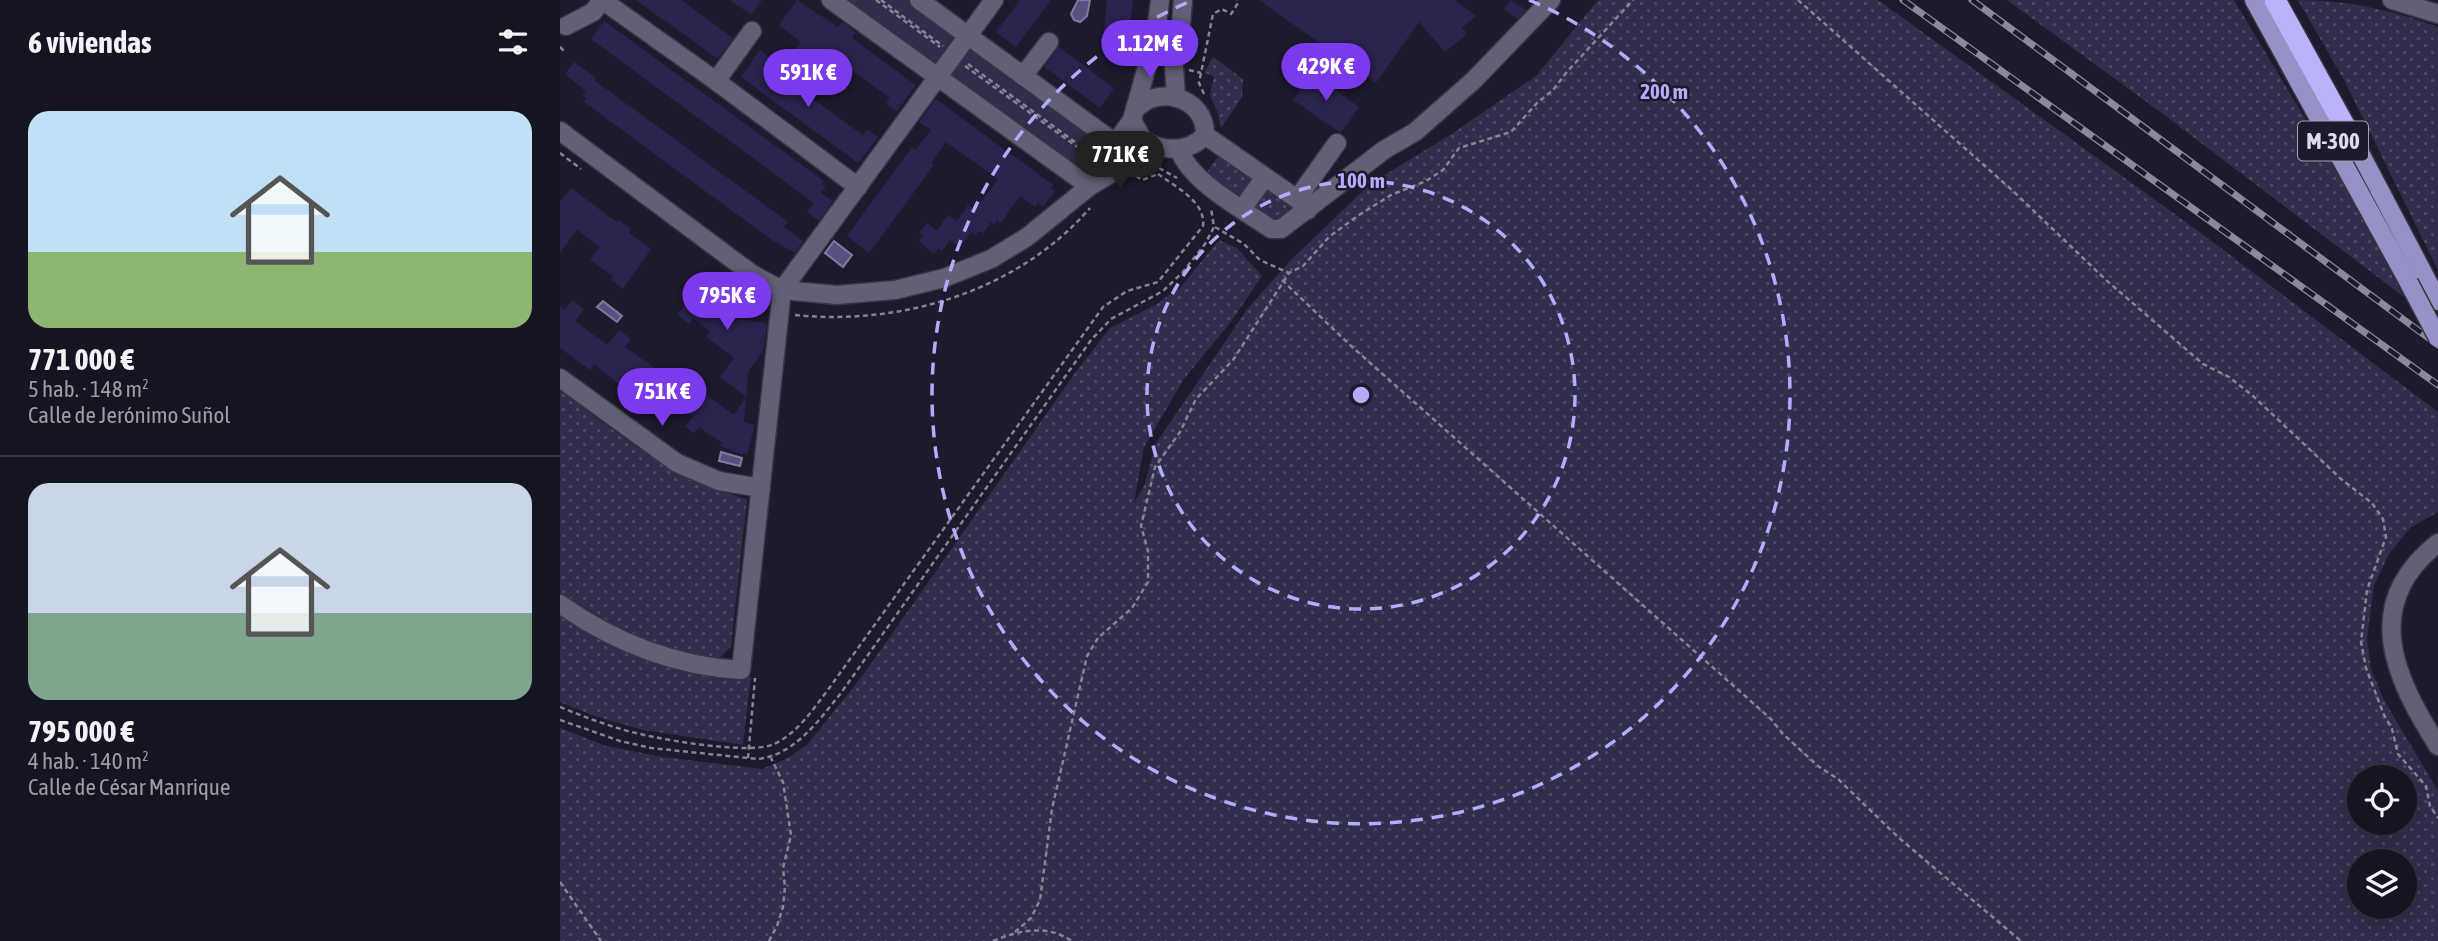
<!DOCTYPE html>
<html lang="es">
<meta charset="utf-8">
<style>
:root{--surface:#151421;--page:#22212e;--text:#f1f3f6;--muted:#9d9ea5;--line:#34333f;--accent:#7c3aed}
body{margin:0;font-family:"Asap Condensed",sans-serif;background:var(--page);color:var(--text);height:100vh;display:flex;flex-direction:column;font-size:26px;white-space:nowrap}
*{box-sizing:border-box;margin:0}
p{font-size:23px;color:var(--muted)}
.icon{flex:none;width:38px;height:38px;fill:none;stroke:currentColor;stroke-width:2;stroke-linecap:round;stroke-linejoin:round}
.map{position:relative;flex:1;overflow:hidden}
.side{display:flex;flex-direction:column;background:var(--surface);width:560px}
.side>*{flex:none}
.buttons{position:absolute;left:1787px;top:765px;display:grid;gap:14px}
.buttons a{display:grid;place-items:center;width:70px;height:70px;border-radius:50%;background:var(--surface);box-shadow:0 4px 18px #0003,0 0 0 2px var(--line);font-size:35px}
.price{position:absolute;translate:-50% -60px;padding:0 16px;border-radius:24px;background:var(--accent);color:#fff;font-size:23px;line-height:46px;filter:drop-shadow(0 2px 4px #0008)}
.price::after{content:'';position:absolute;left:50%;top:42px;width:21px;height:16px;margin-left:-10px;background:inherit;clip-path:polygon(0 0,100% 0,50% 100%)}
.price.active{background:#222;color:#fff}
ul{padding:0;list-style:none}
li{display:grid;align-content:center;gap:14px;height:371px;padding:0 28px}
li+li{border-top:2px solid var(--line)}
li span{display:grid;place-items:center;height:217px;border-radius:21px;color:#555}
li>.icon{margin-inline-start:auto}
span .icon{width:126px;height:126px;fill:#fffc;stroke-width:1}
li b{font-size:30px}
h2{display:flex;justify-content:space-between;align-items:center;height:84px;padding:0 28px;font-size:30px}
main{display:flex;flex:1;min-height:0}
.map>svg:first-child{display:block}
.grass{fill:url(#grass-dots);fill-rule:evenodd}
.garden{fill:#312d4c}
.water{fill:#575180;stroke:#807ba0;stroke-width:2}
.building{fill:#2b234e}
.lines{fill:none;stroke-linecap:round;stroke-linejoin:round}
.minor-casing{stroke:#363543;stroke-width:21}
.major-casing{stroke:#363543;stroke-width:21}
.highway-casing{stroke:#363543;stroke-width:24}
.path{stroke:#868594;stroke-width:2.5;stroke-dasharray:5 3.5;stroke-linecap:butt}
.minor{stroke:#626076;stroke-width:18}
.major{stroke:#9792c6;stroke-width:18}
.highway{stroke:#bab3fc;stroke-width:21}
.rail-casing{stroke:#8b8a99;stroke-width:7}
.rail{stroke:#1c1a2c;stroke-width:4.5;stroke-dasharray:13;stroke-linecap:butt}
.major-bridge-casing{stroke:#363543;stroke-width:21;stroke-linecap:butt}
.major-bridge{stroke:#9792c6;stroke-width:18}
.ring{fill:none;stroke:#b4acf9;stroke-width:3.5;stroke-dasharray:12 9}
.labels{text-anchor:middle;stroke-width:5;stroke-linejoin:round;paint-order:stroke}
.shield{fill:#1c1a2c;stroke:#a4a2b1;stroke-width:2}
.shield-label{font-size:23px;font-weight:bold;fill:#deddea}
.centre{fill:#b4acf9;stroke:#1c1a2c;stroke-width:3.5}
.ring-label{font-size:21px;text-anchor:middle;font-weight:bold;fill:#b4acf9;stroke:#1c1a2c;stroke-width:5;stroke-linejoin:round;paint-order:stroke}
</style>
<main>
<section class="side">
<h2>6 viviendas<svg class="icon" aria-label="filters" viewBox="0 0 24 24"><path d="M4 7h16M4 17h16"/><circle cx="9" cy="7" r="2"/><circle cx="15" cy="17" r="2"/></svg></h2>
<ul>
<li><span style="background:linear-gradient(#bfe0f5 65%,#8fb573 0)"><svg class="icon" aria-label="home" viewBox="0 0 24 24"><path d="M3 11l9-7 9 7M6 9v11h12V9"/></svg></span><div><b>771 000 €</b><p>5 hab. · 148 m²</p><p>Calle de Jerónimo Suñol</p></div></li>
<li><span style="background:linear-gradient(#c9d6e8 60%,#7fa58c 0)"><svg class="icon" aria-label="home" viewBox="0 0 24 24"><path d="M3 11l9-7 9 7M6 9v11h12V9"/></svg></span><div><b>795 000 €</b><p>4 hab. · 140 m²</p><p>Calle de César Manrique</p></div></li>
</ul>
</section>
<div class="map">
<svg width="1878" height="941" viewBox="0 0 1878 941">
<defs>
<pattern id="grass-dots" width="8" height="8" patternUnits="userSpaceOnUse" patternTransform="scale(1.75)"><rect width="8" height="8" fill="#312d4c"/><path d="M2 2h.1M6 6h.1" fill="none" stroke="#4e4b66" stroke-width="1.8" stroke-linecap="round"/></pattern>
</defs>
<rect width="100%" height="100%" fill="#1c1a2c"/>
<g class="grass">
<path d="M1038 0H1318L1637 230 1878 412V512L1850 528 1829 554 1814 585 1807 638 1811 669 1824 700 1878 791V941H0V728L46 746 103 757 202 769 226 759 247 745 303 675 515 373 550 328 595 305 620 288 659 240 677 248 702 276 670 323 624 379 584 447 574 503 584 486 596 443 688 308 730 261 810 184 890 135 976 76ZM1799 777H1844V822H1799ZM1799 861H1844V906H1799Z"/>
<polygon points="1447,0 1674,0 1782,180 1844,297 1599,111"/>
<path d="M1738 0C1786 0 1833 10 1878 27V270L1785 82Z"/>
<polygon points="653,57 683,79 682,97 661,128 657,111 650,95 654,76 644,73"/>
<polygon points="660,154 696,179 682,198 646,173"/>
<polygon points="706,186 736,208 717,221 692,205"/>
<path d="M0 390C61 436 112 479 187 499L171 647 158 659 101 646 54 625 0 593Z"/>
<polygon points="0,610 159,674 191,677 183,745 83,730 37,717 0,702"/>
</g>
<g class="garden">
<polygon points="280,0 351,0 400,37 375,71"/>
<polygon points="412,46 541,139 517,172 388,79"/>
</g>
<g class="water">
<polygon points="518,0 530,0 527,16 520,22 514,20 511,14"/>
<polygon points="274,241 292,255 283,267 265,253"/>
<polygon points="43,301 62,316 57,322 37,307"/>
<polygon points="161,452 182,458 180,466 159,461"/>
</g>
<g class="building">
<polygon points="76,0 121,0 173,38 158,59"/>
<polygon points="170,0 202,0 191,15"/>
<polygon points="237,0 278,27 282,22 296,32 292,38 356,85 337,111 326,104 330,98 277,59 263,77 232,54 241,42 219,25"/>
<polygon points="460,0 491,0 456,47 436,32"/>
<polygon points="547,0 573,0 568,44 543,41"/>
<polygon points="699,0 894,0 916,16 902,28 907,34 885,52 859,22 816,83"/>
<polygon points="951,0 966,10 957,19 944,9"/>
<polygon points="44,21 264,181 262,184 266,186 261,193 273,201 259,221 247,212 254,203 31,39"/>
<polygon points="499,47 554,88 540,108 484,67"/>
<polygon points="200,50 210,58 206,64 249,96 303,135 307,129 318,137 298,163 181,77"/>
<polygon points="14,62 36,78 34,80 228,222 224,227 243,241 235,253 212,240 24,102 26,99 22,96 26,91 5,74"/>
<polygon points="752,73 799,107 781,133 733,100"/>
<polygon points="376,99 493,185 491,188 495,191 483,207 478,203 475,207 460,196 441,223 437,220 434,225 431,222 423,233 419,231 416,235 411,232 403,243 400,240 396,245 390,240 382,251 378,248 374,254 359,241 363,236 359,233 367,223 377,231 388,215 397,221 408,205 415,210 438,179 386,142 371,163 374,165 309,253 287,236 352,147 355,150 371,130 359,122"/>
<polygon points="11,188 51,218 58,222 59,220 71,229 69,233 91,249 63,289 51,280 53,276 30,260 40,247 17,230 0,253 0,202"/>
<polygon points="142,280 184,311 178,319 207,323 203,351 188,372 186,397 160,377 174,358 146,337 150,331 133,318 129,324 117,315"/>
<polygon points="12,300 24,309 15,321 47,345 59,330 71,339 65,347 100,372 79,400 34,364 30,370 0,348 0,306 5,309"/>
<polygon points="133,385 174,415 186,397 184,422 195,425 187,454 183,453 183,455 160,446 162,443 139,427 134,433 125,427 133,417 118,406"/>
</g>
<g class="lines">
<g class="minor-casing">
<g id="minor">
<polyline points="42,0 156,81 298,187"/>
<polyline points="271,0 526,184"/>
<polyline points="359,0 554,142"/>
<polyline points="1832,0 1878,14"/>
<polyline points="6,26 33,12 42,0"/>
<polyline points="463,76 489,42"/>
<polyline points="156,81 192,31"/>
<polyline points="616,98 614,66 620,37 623,0"/>
<path d="M575 108C580 106 585 101 590 99 617 90 646 106 645 135 629 153 604 152 583 140L572 120C583 79 596 42 600 0"/>
<polyline points="0,131 192,274 222,290 277,295 335,290 384,278 431,259 467,237 530,186 571,162 602,148"/>
<polyline points="645,135 737,199 748,210"/>
<path d="M619 149C630 182 683 209 711 229H721L824 150 855 132 914 80 991 0"/>
<polyline points="523,186 572,120"/>
<polyline points="737,199 777,143"/>
<polyline points="682,209 705,177"/>
<polyline points="0,378 117,463 159,481 201,488"/>
<path d="M1878 543C1800 604 1834 677 1878 746"/>
<path d="M0 604C54 642 115 666 181 670L222 290 434 0"/>
</g>
</g>
<g class="major-casing">
<g id="major">
<polyline points="1694,0 1849,283"/>
<polyline points="1788,130 1878,301"/>
</g>
</g>
<g class="highway-casing">
<polyline id="highway" points="1715,0 1794,143"/>
</g>
<g class="path">
<polyline points="316,0 380,47"/>
<polyline points="321,0 383,46"/>
<polyline points="1238,0 1453,191 1546,280 1643,364 1669,377 1693,396 1781,479 1812,503 1823,519 1826,537 1807,590 1801,642 1806,668 1824,715 1832,729 1838,754 1866,786 1870,806 1878,818"/>
<polyline points="0,47 4,51"/>
<polyline points="408,64 530,153"/>
<polyline points="405,66 527,154"/>
<polyline points="629,70 641,73"/>
<polyline points="644,94 639,83 653,14 662,9 671,14 678,3 677,0"/>
<polyline points="0,153 21,169"/>
<polyline points="599,168 617,178"/>
<polyline points="576,176 582,180 598,174"/>
<polyline points="655,227 684,244 700,260 729,273"/>
<polyline points="722,280 790,345 1212,720 1222,733 1258,766 1278,779 1339,838 1461,941"/>
<polyline points="188,291 205,303"/>
<path d="M235 315C342 326 458 291 530 208"/>
<path d="M0 707C20 715 40 723 61 729 89 738 189 756 214 744 238 733 254 708 270 687L543 307 567 291 598 282 643 226C646 202 616 187 598 174L594 167"/>
<path d="M0 720 60 741 91 748 198 759C235 755 259 720 281 693L531 340 551 319 603 291 623 272 645 244 654 227 651 208"/>
<polyline points="188,758 195,678"/>
<polyline points="0,882 41,941"/>
<polyline points="455,932 471,918 480,900 492,809 527,656 538,638 572,608 588,582 588,551 581,526 595,467 620,432 636,399 673,360 729,273 743,266 769,237 796,217 831,195 866,181 883,170 899,148 951,132 977,103 993,90 1006,73 1073,0"/>
<polyline points="209,941 217,926 223,907 225,887 223,868 231,835 223,782 211,758"/>
<path d="M433 941C460 930 486 924 512 941"/>
</g>
<use href="#minor" class="minor"/>
<use href="#major" class="major"/>
<use href="#highway" class="highway"/>
<g class="rail-casing">
<g id="rail">
<polyline points="1343,0 1878,385"/>
<polyline points="1412,0 1878,345"/>
</g>
</g>
<use href="#rail" class="rail"/>
<g class="major-bridge-casing">
<polyline id="major-bridge" points="1849,283 1878,338"/>
</g>
<use href="#major-bridge" class="major-bridge"/>
</g>
<g class="ring">
<circle cx="801" cy="395" r="214"/>
<path d="M969 0A429 429 0 1 1 633 0"/>
</g>
<g class="labels">
<rect class="shield" x="1738" y="121.5" width="70" height="39" rx="5"/>
<g class="shield-label">
<text x="1773" y="149">M-300</text>
</g>
</g>
<circle cx="801" cy="395" r="10" class="centre"/>
<g class="ring-label">
<text x="1104" y="99">200 m</text>
<text x="801" y="188">100 m</text>
</g>
</svg>
<div class="buttons">
<a><svg class="icon" aria-label="locate" viewBox="0 0 24 24"><circle cx="12" cy="12" r="6"/><path d="M12 2v4M12 18v4M2 12h4M18 12h4"/></svg></a>
<a><svg class="icon" aria-label="layers" viewBox="0 0 24 24"><path d="M12 4l9 5-9 5-9-5zM3 14l9 5 9-5"/></svg></a>
</div>
<b class="price" style="left:590px;top:80px">1.12M €</b>
<b class="price" style="left:766px;top:103px">429K €</b>
<b class="price" style="left:248px;top:109px">591K €</b>
<b class="price active" style="left:560px;top:191px">771K €</b>
<b class="price" style="left:167px;top:332px">795K €</b>
<b class="price" style="left:102px;top:428px">751K €</b>
</div>
</main>
